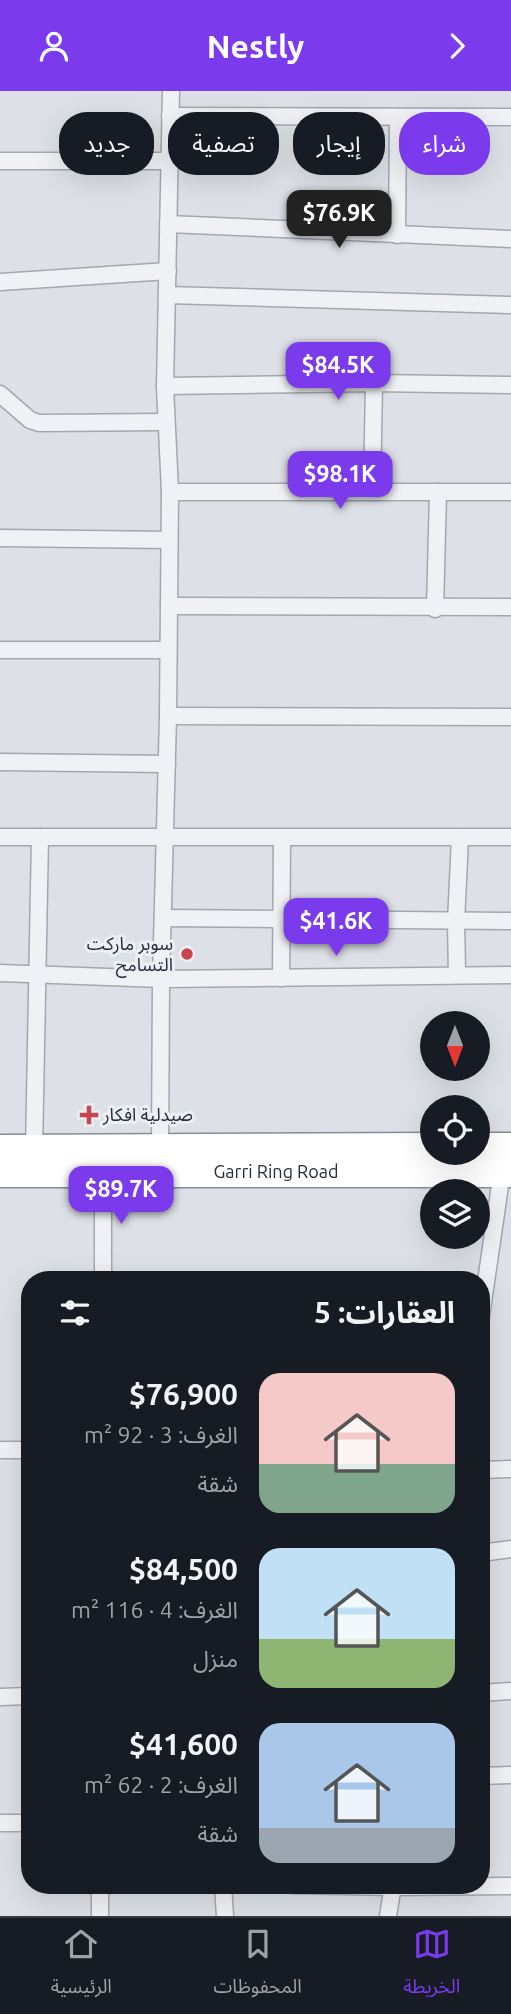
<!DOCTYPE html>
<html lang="ar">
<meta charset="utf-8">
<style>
:root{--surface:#171b24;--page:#242831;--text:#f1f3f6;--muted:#9ea1a6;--line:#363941;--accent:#7c3aed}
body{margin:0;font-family:Ubuntu,"Noto Sans Arabic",sans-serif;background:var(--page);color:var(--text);direction:rtl;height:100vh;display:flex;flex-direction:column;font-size:26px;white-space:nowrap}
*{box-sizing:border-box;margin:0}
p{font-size:23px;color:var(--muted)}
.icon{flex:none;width:38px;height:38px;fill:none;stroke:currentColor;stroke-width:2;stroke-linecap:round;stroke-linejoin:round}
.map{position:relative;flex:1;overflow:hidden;direction:ltr}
.side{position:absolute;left:21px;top:1180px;width:469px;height:623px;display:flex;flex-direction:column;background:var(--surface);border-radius:28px;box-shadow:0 7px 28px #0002;direction:rtl}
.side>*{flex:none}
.banner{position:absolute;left:21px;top:21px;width:469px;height:63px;direction:rtl;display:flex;gap:14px}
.needle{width:46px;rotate:180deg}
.tools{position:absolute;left:420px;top:920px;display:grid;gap:14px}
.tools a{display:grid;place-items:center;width:70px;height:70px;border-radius:50%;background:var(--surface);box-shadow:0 7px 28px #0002;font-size:35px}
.price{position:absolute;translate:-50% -60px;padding:0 16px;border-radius:14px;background:var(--accent);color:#fff;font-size:23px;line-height:46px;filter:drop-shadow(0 2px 4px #0008)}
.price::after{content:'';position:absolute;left:50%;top:42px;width:21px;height:16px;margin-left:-10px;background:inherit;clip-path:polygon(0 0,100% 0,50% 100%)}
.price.on{background:#222;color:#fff}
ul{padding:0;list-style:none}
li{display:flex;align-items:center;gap:21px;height:175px;padding:0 35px}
li span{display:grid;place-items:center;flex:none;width:196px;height:140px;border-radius:21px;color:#555}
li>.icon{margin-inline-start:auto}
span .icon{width:84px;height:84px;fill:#fffc;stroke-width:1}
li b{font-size:30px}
h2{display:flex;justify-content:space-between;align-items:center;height:84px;padding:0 35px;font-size:30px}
.pill{padding:0 24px;border-radius:28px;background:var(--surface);box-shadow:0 7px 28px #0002;font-size:24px;line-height:63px}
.pill.on{background:var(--accent);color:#fff}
header{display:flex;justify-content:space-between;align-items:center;height:91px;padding:0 35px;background:var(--accent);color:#fff;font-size:32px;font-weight:700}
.menu{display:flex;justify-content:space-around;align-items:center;height:98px;border-top:2px solid var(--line);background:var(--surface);font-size:19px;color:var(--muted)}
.menu a{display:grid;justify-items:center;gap:4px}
.menu .on{color:var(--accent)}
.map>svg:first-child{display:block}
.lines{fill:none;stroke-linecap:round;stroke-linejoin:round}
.street-casing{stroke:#a3a7b0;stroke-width:19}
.highway-casing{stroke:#858c9c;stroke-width:33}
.street{stroke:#eff1f5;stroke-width:16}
.highway{stroke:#fff;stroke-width:30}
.poi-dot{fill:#c74650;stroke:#eceff4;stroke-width:2.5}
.labels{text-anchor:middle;stroke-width:6;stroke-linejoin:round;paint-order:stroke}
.poi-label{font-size:18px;fill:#272d3c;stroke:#eceff4;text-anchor:end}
.street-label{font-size:18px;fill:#272d3c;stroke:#eceff4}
</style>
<header><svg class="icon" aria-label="forward" viewBox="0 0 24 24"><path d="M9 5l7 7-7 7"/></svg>Nestly<svg class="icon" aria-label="person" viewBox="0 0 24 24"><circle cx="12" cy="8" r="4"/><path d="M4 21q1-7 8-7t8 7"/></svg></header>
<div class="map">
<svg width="511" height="1825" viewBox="0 0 511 1825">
<rect width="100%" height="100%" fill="#dde0e6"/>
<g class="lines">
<g class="street-casing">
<g id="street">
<polyline points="170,25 511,26"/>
<polyline points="0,70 168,70"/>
<polyline points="168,133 511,148"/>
<polyline points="397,144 398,26"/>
<polyline points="0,191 168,180"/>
<polyline points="167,204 511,214"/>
<polyline points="165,295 374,292 511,294"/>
<polyline points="0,303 30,329 39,332 166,331"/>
<polyline points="170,401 511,401"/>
<polyline points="372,401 374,292"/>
<polyline points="0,447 169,449"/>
<polyline points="169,515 511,516"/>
<polyline points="435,518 438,401"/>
<polyline points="0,559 168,559"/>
<polyline points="168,625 511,626"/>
<polyline points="0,671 167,673"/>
<polyline points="0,746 511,746"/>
<polyline points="163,827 511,830"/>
<polyline points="0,882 161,888 511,884"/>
<polyline points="457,884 456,831 460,747"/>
<polyline points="281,887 282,747"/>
<polyline points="34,1059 40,746"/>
<polyline points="160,1065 161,888 168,625 170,401 165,295 171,0"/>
<polyline points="103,1188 103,1081"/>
<polyline points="481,1225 502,1081"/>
<polyline points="0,1359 30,1359"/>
<polyline points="481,1379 511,1378"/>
<polyline points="481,1462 511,1458"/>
<polyline points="481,1602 511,1600"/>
<polyline points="0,1606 30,1605"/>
<polyline points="481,1685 511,1684"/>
<polyline points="0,1732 30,1732"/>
<polyline points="223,1794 225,1825"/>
<polyline points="293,1794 393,1796 511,1795"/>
<polyline points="100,1825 100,1794"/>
<polyline points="388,1825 393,1794"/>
</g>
</g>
<g class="highway-casing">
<g id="highway">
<polyline points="478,1057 511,1057"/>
<polyline points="0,1059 432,1057"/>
<path id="s1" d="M0 1081H511"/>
</g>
</g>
<use href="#street" class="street"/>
<use href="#highway" class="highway"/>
</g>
<g class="poi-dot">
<circle cx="187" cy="863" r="7"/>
<path d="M85.5 1013.5h7v7h7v7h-7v7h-7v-7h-7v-7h7z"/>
</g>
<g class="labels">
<g class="poi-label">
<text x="173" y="859">سوبر ماركت<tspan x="173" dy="21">التسامح</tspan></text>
<text x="103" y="1030" text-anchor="start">صيدلية افكار</text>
</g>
<g class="street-label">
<text dy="6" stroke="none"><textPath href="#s1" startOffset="276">Garri Ring Road</textPath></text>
</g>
</g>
</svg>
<div class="tools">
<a><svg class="needle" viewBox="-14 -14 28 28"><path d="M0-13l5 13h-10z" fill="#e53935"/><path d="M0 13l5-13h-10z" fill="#9ea1a6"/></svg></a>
<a><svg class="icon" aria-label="locate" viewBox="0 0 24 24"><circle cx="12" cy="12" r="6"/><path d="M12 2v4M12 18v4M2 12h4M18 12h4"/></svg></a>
<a><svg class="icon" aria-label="layers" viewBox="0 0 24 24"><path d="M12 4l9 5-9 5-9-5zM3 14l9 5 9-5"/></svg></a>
</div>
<b class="price on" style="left:339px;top:159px">$76.9K</b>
<b class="price" style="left:338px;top:311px">$84.5K</b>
<b class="price" style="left:340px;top:420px">$98.1K</b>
<b class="price" style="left:336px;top:867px">$41.6K</b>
<b class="price" style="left:121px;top:1135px">$89.7K</b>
<div class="banner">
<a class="pill on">شراء</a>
<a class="pill">إيجار</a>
<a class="pill">تصفية</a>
<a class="pill">جديد</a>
</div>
<section class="side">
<h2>العقارات: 5<svg class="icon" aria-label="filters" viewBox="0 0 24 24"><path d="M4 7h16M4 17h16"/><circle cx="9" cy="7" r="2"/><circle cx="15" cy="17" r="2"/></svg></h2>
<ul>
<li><span style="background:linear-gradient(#f6c9c9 65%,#7fa58c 0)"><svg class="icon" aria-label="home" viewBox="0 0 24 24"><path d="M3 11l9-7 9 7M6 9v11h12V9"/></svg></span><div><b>$76,900</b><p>الغرف: 3 · 92 m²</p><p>شقة</p></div></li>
<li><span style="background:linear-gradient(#bfe0f5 65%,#8fb573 0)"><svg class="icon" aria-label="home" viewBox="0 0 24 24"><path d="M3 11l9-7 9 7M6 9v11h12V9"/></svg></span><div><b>$84,500</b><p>الغرف: 4 · 116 m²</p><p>منزل</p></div></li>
<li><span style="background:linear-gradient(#a9c7e8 75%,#9aa5b1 0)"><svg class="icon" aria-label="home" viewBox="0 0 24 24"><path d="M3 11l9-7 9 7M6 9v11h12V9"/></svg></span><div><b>$41,600</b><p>الغرف: 2 · 62 m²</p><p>شقة</p></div></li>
</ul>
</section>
</div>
<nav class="menu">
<a class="on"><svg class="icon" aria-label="map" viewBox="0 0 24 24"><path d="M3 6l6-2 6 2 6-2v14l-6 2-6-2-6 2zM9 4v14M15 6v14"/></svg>الخريطة</a>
<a><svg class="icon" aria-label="saved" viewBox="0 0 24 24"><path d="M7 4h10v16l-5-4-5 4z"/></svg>المحفوظات</a>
<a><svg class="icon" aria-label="home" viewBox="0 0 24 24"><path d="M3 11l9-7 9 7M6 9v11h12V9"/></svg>الرئيسية</a>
</nav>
